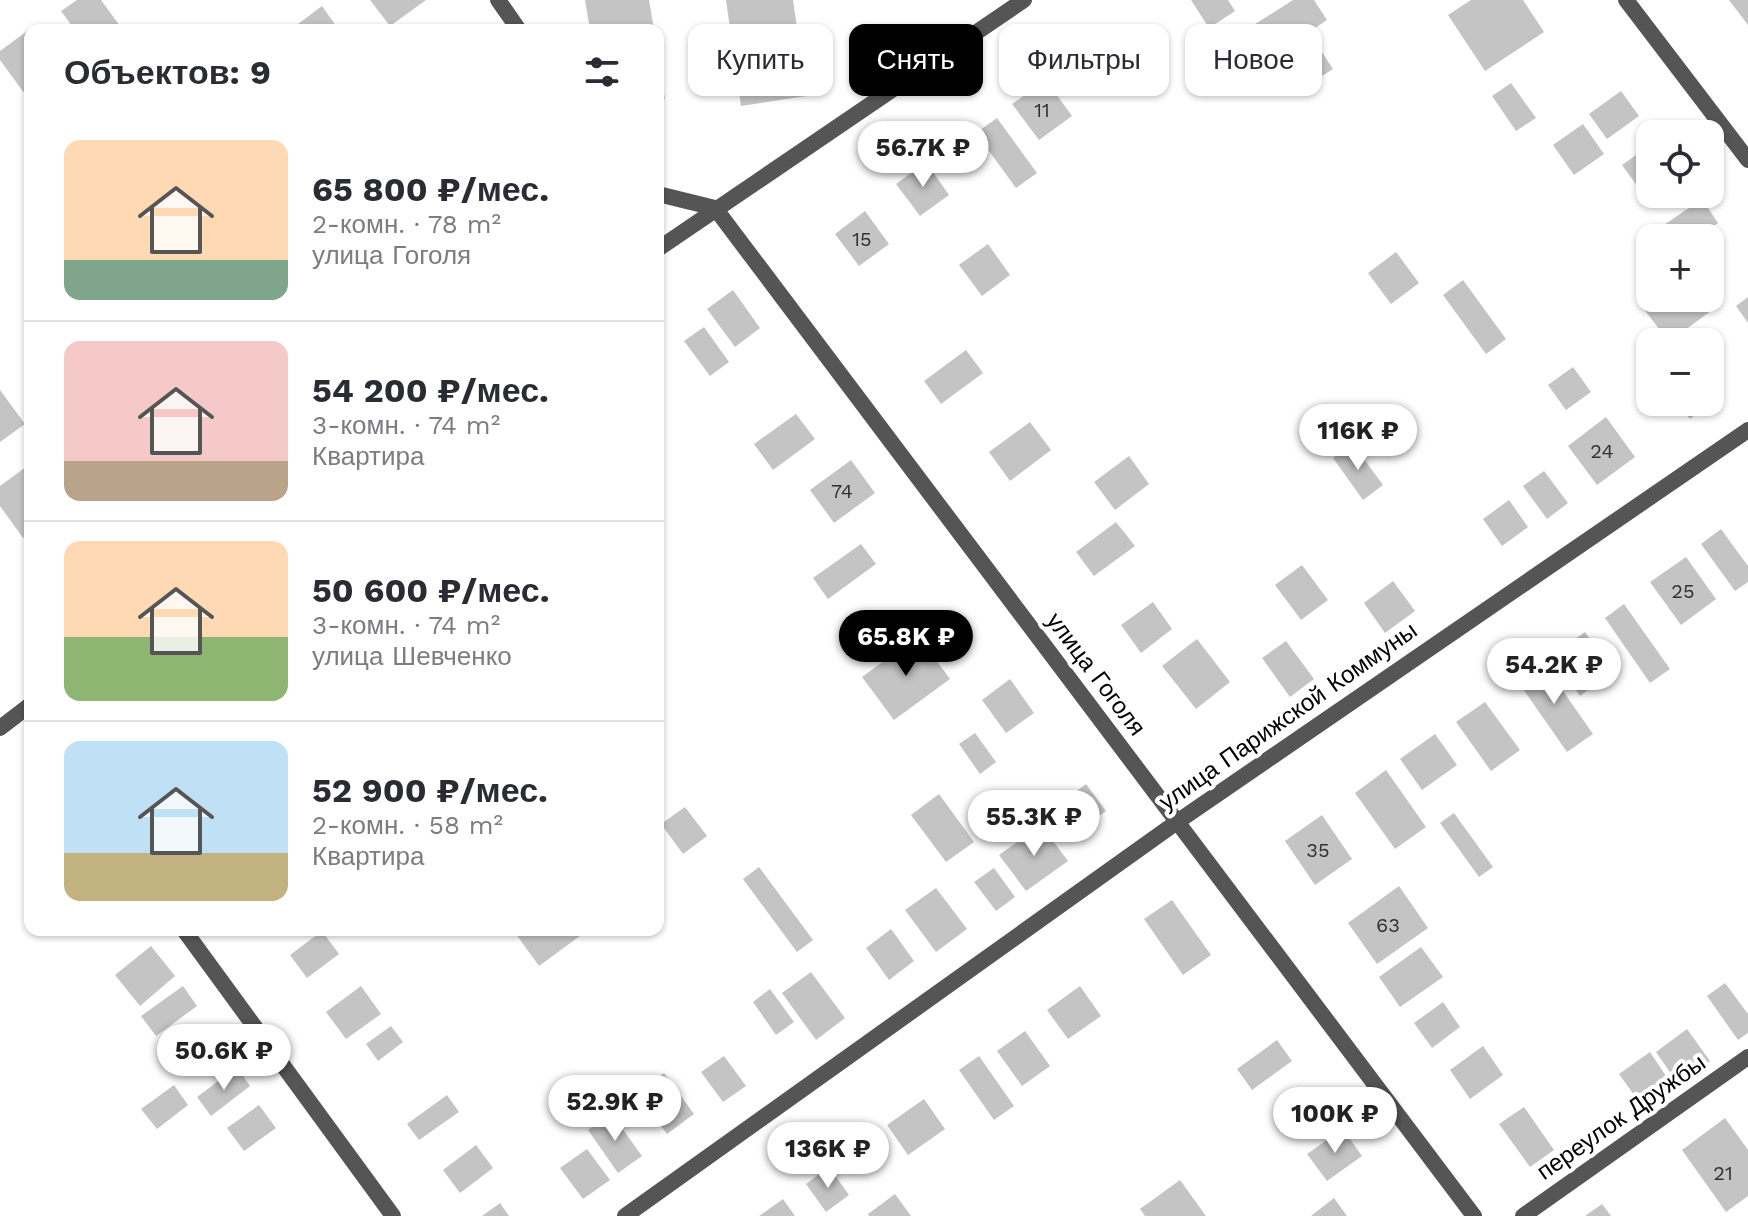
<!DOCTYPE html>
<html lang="ru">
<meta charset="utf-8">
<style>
:root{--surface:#fff;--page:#f2f2f3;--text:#2b2b33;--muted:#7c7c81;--line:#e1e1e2;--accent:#000}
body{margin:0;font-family:"Work Sans",sans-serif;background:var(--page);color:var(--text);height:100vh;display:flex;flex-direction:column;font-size:30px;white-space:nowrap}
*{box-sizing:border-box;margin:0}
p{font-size:26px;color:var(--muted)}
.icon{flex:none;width:44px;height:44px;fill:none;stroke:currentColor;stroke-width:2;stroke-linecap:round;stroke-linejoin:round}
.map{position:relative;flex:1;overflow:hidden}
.panel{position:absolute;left:24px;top:24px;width:640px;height:912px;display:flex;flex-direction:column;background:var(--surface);border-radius:16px;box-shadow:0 2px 6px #0004}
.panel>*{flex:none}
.hud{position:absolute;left:688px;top:24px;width:760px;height:72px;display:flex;gap:16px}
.controls{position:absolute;left:1636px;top:120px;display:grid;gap:16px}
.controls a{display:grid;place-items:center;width:88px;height:88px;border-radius:16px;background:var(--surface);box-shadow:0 2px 6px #0004;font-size:40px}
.price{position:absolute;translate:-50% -68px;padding:0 18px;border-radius:28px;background:#fff;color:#222;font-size:26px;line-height:52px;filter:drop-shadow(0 2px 4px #0008)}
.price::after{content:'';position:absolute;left:50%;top:48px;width:24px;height:18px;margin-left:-12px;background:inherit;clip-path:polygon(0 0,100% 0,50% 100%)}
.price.current{background:var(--accent);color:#fff}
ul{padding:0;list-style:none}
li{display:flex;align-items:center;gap:24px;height:200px;padding:0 40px}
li+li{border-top:2px solid var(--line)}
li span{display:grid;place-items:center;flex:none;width:224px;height:160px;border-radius:16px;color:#555}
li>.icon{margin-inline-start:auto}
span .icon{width:96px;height:96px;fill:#fffc;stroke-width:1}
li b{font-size:34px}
h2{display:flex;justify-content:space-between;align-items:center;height:96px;padding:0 40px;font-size:34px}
.pill{padding:0 28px;border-radius:16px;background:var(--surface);box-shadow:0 2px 6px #0004;font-size:28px;line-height:72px}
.pill.current{background:var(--accent);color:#fff}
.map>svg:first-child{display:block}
.building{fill:#c4c4c4}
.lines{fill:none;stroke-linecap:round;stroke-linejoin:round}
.street{stroke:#555;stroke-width:16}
.labels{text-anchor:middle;stroke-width:8;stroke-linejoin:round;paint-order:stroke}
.number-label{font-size:20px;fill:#313131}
.street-label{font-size:24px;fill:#000;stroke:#fff}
</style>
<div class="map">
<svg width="1748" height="1216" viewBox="0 0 1748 1216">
<rect width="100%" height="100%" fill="#fff"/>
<g class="building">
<polygon points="77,0 101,0 120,26 114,30 75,30 61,11"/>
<polygon points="370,0 426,0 390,26"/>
<polygon points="585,0 649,0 654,30 590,30"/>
<polygon points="726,0 793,0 807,96 741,106"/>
<polygon points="1191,0 1228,0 1235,11 1209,28"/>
<polygon points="1293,0 1314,0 1327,20 1309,32 1333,69 1292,95 1249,28"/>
<polygon points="1471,0 1523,0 1544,32 1485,71 1448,15"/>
<polygon points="1729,0 1748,0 1748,25"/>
<polygon points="322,6 339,30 290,30"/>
<polygon points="34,26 37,30 30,30 30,101 0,60 0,51"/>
<polygon points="1136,26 1158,56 1133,75 1111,44"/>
<polygon points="1091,51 1109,75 1083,94 1065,70"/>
<polygon points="658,64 665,99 658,100"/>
<polygon points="1046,80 1072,116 1039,140 1012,104"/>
<polygon points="1511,83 1536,118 1516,131 1492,96"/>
<polygon points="1621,91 1639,116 1607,139 1589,114"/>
<polygon points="997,118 1037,173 1016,188 976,133"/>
<polygon points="1583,124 1604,154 1574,175 1553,145"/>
<polygon points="1650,145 1650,179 1638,187 1622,165"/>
<polygon points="926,162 949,195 920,216 896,184"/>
<polygon points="1702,199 1718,223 1696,238 1673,238 1664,225"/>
<polygon points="865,211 889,244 859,266 835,234"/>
<polygon points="988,244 1010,275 982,296 959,265"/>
<polygon points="1396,252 1419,283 1391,304 1368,273"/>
<polygon points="1463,280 1506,339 1486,354 1443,295"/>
<polygon points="733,290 760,328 735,347 707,309"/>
<polygon points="1748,297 1748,323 1736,306"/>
<polygon points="1649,298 1703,298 1712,310 1669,342 1640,304"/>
<polygon points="704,327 729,362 710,376 684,341"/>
<polygon points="966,350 983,373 941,404 924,381"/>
<polygon points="1573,367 1591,392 1566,410 1548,385"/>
<polygon points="1710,389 1717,398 1690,419 1677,402 1710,402"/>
<polygon points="0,390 25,424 0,442"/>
<polygon points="796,414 815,439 773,470 754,444"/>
<polygon points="1606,417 1635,457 1597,485 1568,446"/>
<polygon points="1030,422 1051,450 1010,481 989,452"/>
<polygon points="1353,444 1383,485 1363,500 1333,458"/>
<polygon points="1129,456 1149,484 1115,510 1094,482"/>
<polygon points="851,460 875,493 834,523 810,490"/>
<polygon points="30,464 30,533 23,538 0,506 0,486"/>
<polygon points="1544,471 1568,503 1547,519 1523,486"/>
<polygon points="1509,500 1528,527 1502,546 1483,519"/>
<polygon points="1116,522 1135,546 1094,576 1076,552"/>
<polygon points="1721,529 1748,566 1748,582 1735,591 1701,544"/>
<polygon points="861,544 876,564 828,599 813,578"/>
<polygon points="1686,557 1716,599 1681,625 1650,582"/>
<polygon points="1302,565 1328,600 1301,620 1275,585"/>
<polygon points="1393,581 1415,611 1385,633 1364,603"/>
<polygon points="1153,602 1172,629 1141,653 1121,625"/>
<polygon points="1624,604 1670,669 1650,683 1605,618"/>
<polygon points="1585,632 1613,672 1580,696 1551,656"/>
<polygon points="918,636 950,679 894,720 862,677"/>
<polygon points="1197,639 1230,682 1196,709 1162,666"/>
<polygon points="1286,641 1314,679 1290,697 1262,658"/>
<polygon points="1542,661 1593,734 1567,752 1516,679"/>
<polygon points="1010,679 1034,713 1006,733 982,700"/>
<polygon points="1485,702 1520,750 1491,771 1456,722"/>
<polygon points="975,733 996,762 980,774 959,744"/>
<polygon points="1435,734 1457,765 1422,790 1400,759"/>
<polygon points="1386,770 1426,827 1395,849 1355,793"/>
<polygon points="1086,784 1106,811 1086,825 1067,798"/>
<polygon points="939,794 974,842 946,862 911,815"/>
<polygon points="685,807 707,836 683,854 661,824"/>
<polygon points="1454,813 1493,867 1479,877 1440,823"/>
<polygon points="1322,815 1352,859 1315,885 1285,841"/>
<polygon points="1041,825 1068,861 1026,891 999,855"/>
<polygon points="759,867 813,940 797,952 743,879"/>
<polygon points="994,868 1015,897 996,911 974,882"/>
<polygon points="1399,886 1428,928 1377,964 1348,923"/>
<polygon points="936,888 967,929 936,952 905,910"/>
<polygon points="1172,900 1211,955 1183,975 1144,919"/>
<polygon points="891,929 914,961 889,980 866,948"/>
<polygon points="513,930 588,930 539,966"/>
<polygon points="322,931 339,954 307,978 290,955"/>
<polygon points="151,946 175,976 140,1006 115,975"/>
<polygon points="1421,947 1443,977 1400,1007 1379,977"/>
<polygon points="811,972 845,1018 816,1040 782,993"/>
<polygon points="1725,983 1748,1014 1748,1033 1738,1040 1707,996"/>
<polygon points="183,986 197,1006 156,1036 141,1016"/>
<polygon points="361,986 381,1014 346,1039 326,1012"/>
<polygon points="1080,986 1101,1016 1068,1039 1047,1010"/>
<polygon points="770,989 794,1022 776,1035 753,1002"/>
<polygon points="1443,1002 1460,1027 1432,1048 1414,1023"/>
<polygon points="391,1026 403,1042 378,1061 366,1044"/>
<polygon points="1687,1029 1710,1061 1678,1084 1656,1052"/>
<polygon points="1025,1031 1050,1066 1022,1086 997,1051"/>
<polygon points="1277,1040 1292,1061 1252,1090 1237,1069"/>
<polygon points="1483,1046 1503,1075 1470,1099 1450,1070"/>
<polygon points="1650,1052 1672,1085 1642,1106 1619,1074"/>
<polygon points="724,1056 746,1086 723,1102 701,1072"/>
<polygon points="979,1056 1014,1106 994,1120 959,1070"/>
<polygon points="237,1067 250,1086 211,1116 197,1097"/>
<polygon points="664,1073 694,1114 667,1134 636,1093"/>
<polygon points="174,1085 188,1105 157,1129 141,1109"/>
<polygon points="447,1095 459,1112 419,1140 407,1124"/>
<polygon points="924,1099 945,1129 908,1155 887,1125"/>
<polygon points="259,1105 276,1128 244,1151 227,1128"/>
<polygon points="1524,1107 1554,1150 1530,1167 1499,1124"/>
<polygon points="611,1113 642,1156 618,1173 588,1130"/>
<polygon points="1725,1118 1748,1150 1748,1196 1726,1212 1682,1150"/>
<polygon points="1343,1129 1362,1156 1327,1181 1307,1154"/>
<polygon points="476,1145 493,1168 460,1193 443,1170"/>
<polygon points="587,1149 610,1180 583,1199 560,1168"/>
<polygon points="829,1167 849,1195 826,1212 806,1184"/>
<polygon points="1180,1180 1206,1216 1145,1216 1140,1209"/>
<polygon points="895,1194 911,1216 869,1216 868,1214"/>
<polygon points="1334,1198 1347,1216 1311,1216"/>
<polygon points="783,1199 795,1216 759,1216"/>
<polygon points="500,1203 509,1216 482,1216"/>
<polygon points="1602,1204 1611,1216 1585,1216"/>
</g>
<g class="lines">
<g class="street">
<polyline points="498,0 519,30"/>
<polyline points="1626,0 1748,160"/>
<polyline points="658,194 715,208 1474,1216"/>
<polyline points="658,249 1024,0"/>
<polyline points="0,728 30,705"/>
<polyline points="184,930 393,1216"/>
<polyline points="625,1216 1177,822 1748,430"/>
<polyline points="1523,1216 1748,1057"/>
</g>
</g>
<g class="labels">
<g class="number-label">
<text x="1042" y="117">11</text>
<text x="862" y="246">15</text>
<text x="1602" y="458">24</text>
<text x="842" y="498">74</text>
<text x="1683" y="598">25</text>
<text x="1318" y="857">35</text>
<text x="1388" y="932">63</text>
<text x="1723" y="1180">21</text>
</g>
<g class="street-label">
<text transform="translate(1096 674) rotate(53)" y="8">улица Гоголя</text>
<text transform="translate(1288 716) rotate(-35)" y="8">улица Парижской Коммуны</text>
<text transform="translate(1621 1117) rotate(-35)" y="8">переулок Дружбы</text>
</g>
</g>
</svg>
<div class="controls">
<a><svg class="icon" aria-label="locate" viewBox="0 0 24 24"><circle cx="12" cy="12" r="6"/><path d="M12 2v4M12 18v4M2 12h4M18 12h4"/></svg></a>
<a>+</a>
<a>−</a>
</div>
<b class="price" style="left:923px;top:189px">56.7K ₽</b>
<b class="price" style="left:1358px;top:472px">116K ₽</b>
<b class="price current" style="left:906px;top:678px">65.8K ₽</b>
<b class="price" style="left:1554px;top:706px">54.2K ₽</b>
<b class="price" style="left:1034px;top:858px">55.3K ₽</b>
<b class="price" style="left:224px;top:1092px">50.6K ₽</b>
<b class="price" style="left:615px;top:1143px">52.9K ₽</b>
<b class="price" style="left:1335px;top:1155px">100K ₽</b>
<b class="price" style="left:828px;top:1190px">136K ₽</b>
<div class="hud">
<a class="pill">Купить</a>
<a class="pill current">Снять</a>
<a class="pill">Фильтры</a>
<a class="pill">Новое</a>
</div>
<section class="panel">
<h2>Объектов: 9<svg class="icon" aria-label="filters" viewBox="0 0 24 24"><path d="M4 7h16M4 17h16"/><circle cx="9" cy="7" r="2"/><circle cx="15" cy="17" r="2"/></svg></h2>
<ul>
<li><span style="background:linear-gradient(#ffd9b3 75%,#7fa58c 0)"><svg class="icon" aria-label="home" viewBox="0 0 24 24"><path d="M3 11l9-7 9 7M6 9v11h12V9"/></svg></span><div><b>65 800 ₽/мес.</b><p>2-комн. · 78 m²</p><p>улица Гоголя</p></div></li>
<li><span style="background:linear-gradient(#f6c9c9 75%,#b9a48a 0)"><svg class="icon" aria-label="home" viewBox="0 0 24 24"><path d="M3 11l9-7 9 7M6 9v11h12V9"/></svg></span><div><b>54 200 ₽/мес.</b><p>3-комн. · 74 m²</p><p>Квартира</p></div></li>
<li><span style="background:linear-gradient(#ffd9b3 60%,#8fb573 0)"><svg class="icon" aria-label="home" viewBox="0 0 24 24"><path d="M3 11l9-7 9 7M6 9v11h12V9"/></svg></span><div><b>50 600 ₽/мес.</b><p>3-комн. · 74 m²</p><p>улица Шевченко</p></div></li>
<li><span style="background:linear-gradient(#bfe0f5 70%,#c2b280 0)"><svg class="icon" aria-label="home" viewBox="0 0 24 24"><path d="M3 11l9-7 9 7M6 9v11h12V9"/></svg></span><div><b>52 900 ₽/мес.</b><p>2-комн. · 58 m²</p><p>Квартира</p></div></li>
</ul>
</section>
</div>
